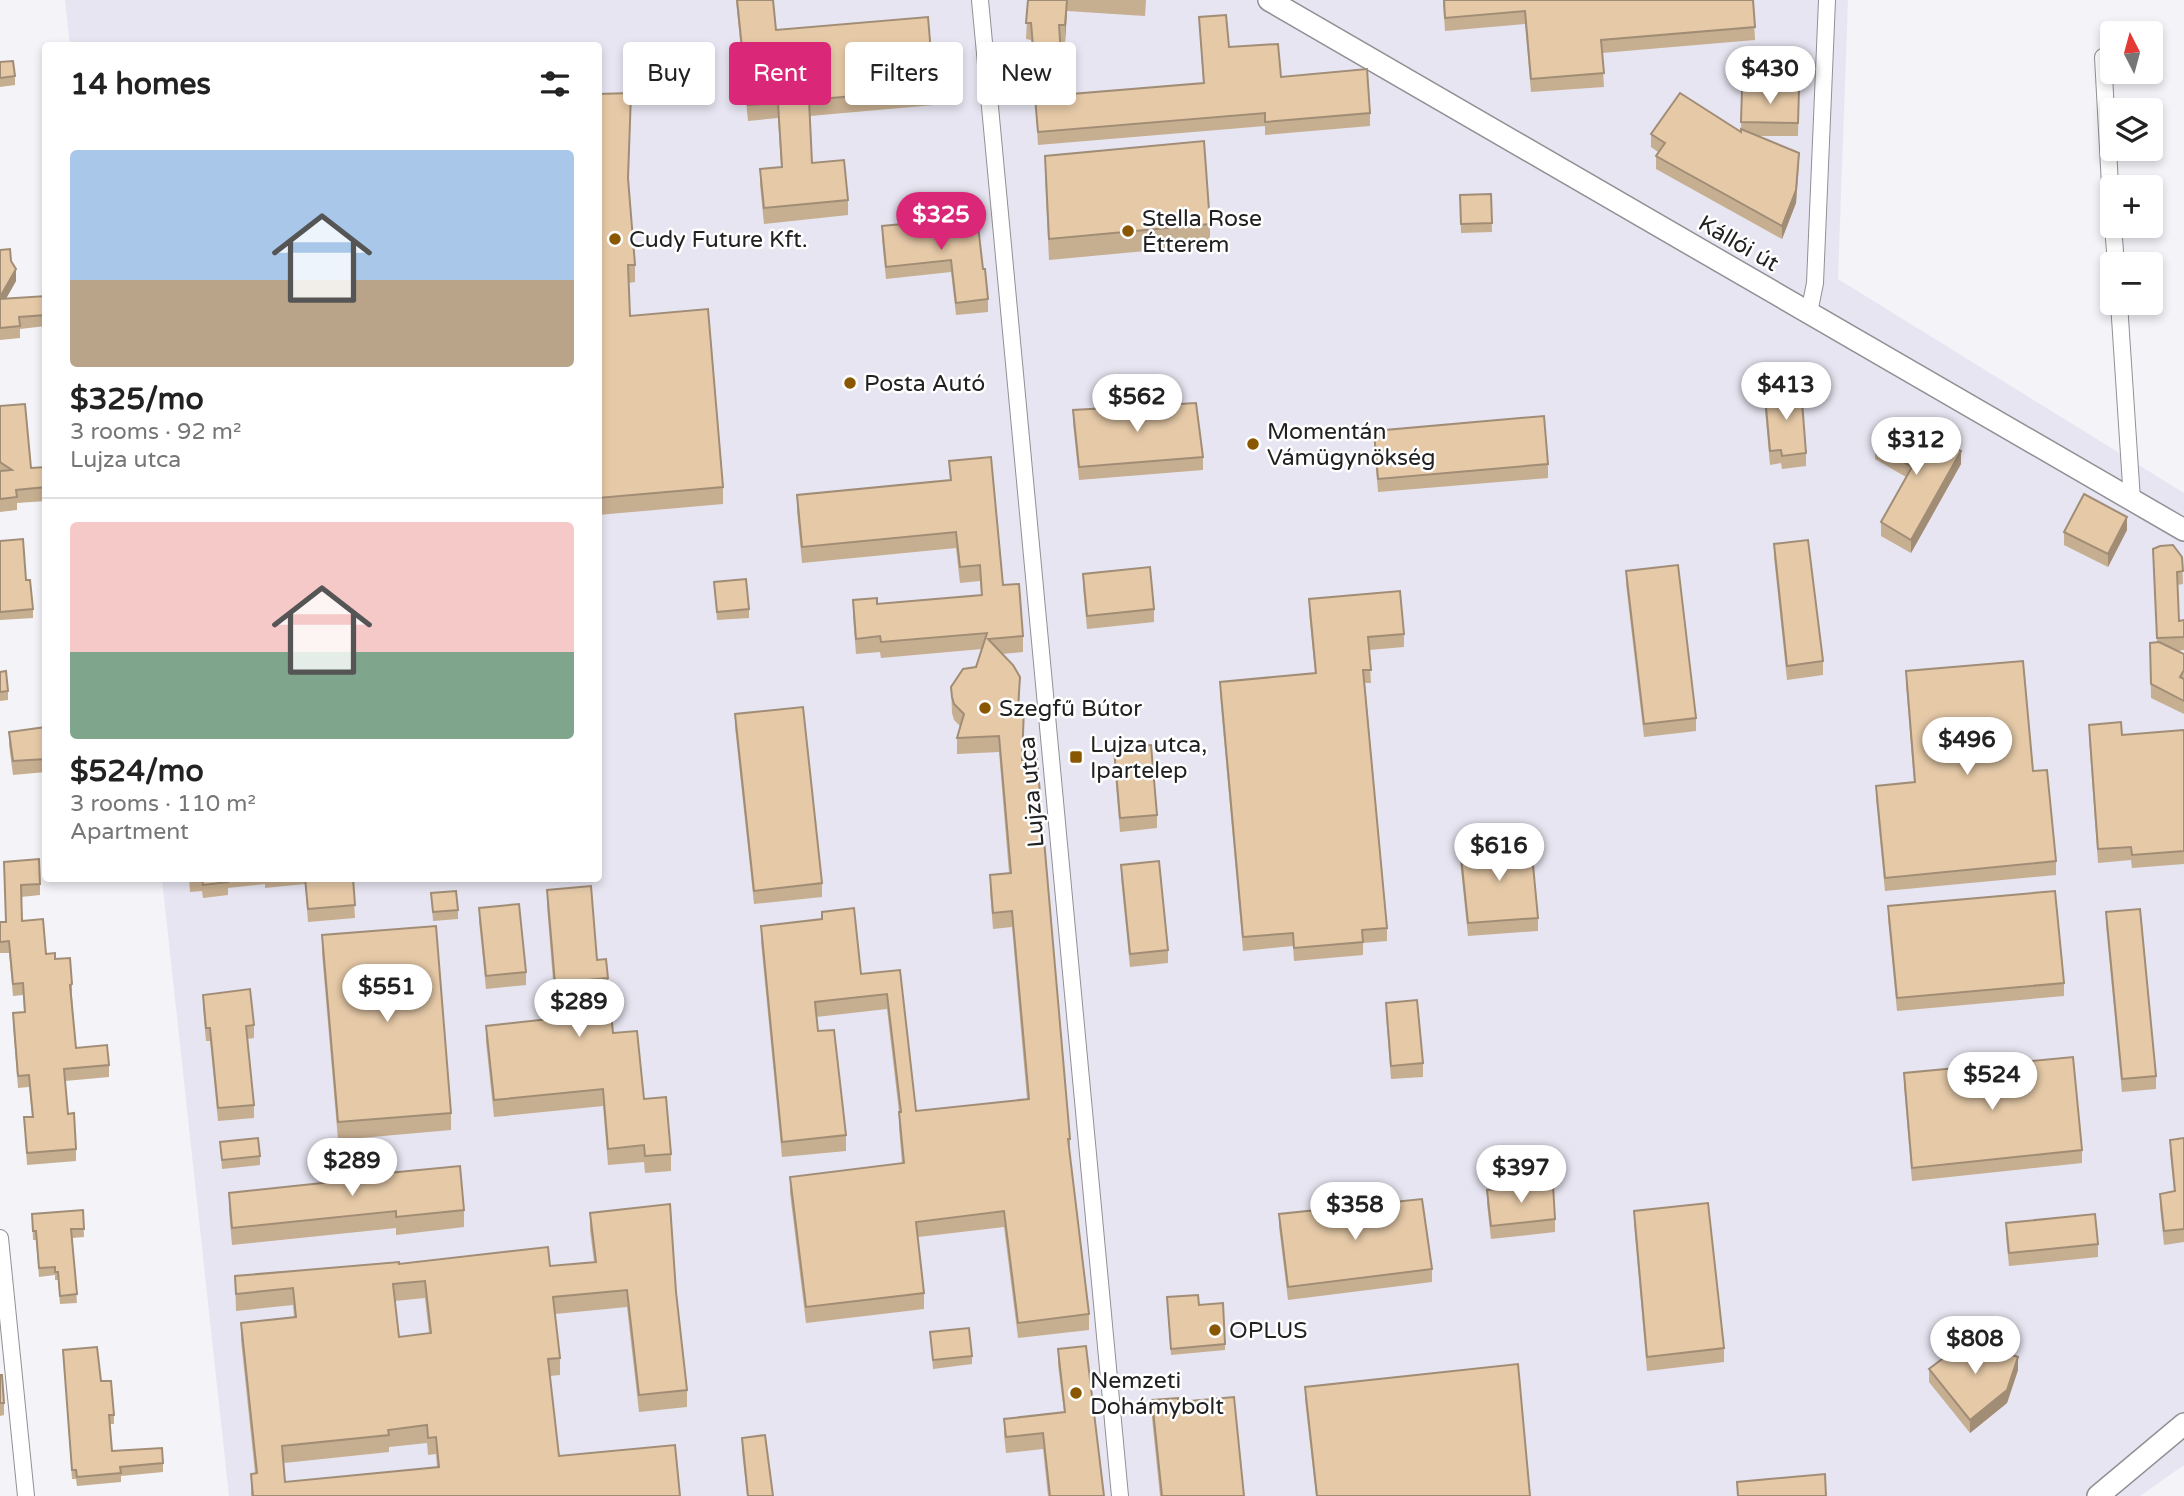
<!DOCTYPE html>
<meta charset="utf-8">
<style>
:root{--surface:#fff;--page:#f6f6f6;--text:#222;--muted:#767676;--line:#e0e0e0;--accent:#db2777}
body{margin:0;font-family:"Varela Round",sans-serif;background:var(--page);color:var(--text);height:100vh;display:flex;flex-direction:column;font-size:26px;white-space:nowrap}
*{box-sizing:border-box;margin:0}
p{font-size:23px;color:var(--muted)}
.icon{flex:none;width:38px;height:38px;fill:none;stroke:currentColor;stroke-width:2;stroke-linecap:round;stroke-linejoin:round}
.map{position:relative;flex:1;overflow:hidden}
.side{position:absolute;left:42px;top:42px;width:560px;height:840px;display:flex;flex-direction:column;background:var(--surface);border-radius:7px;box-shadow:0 4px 10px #0003}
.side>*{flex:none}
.banner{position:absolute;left:623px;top:42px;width:665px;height:63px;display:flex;gap:14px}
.needle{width:46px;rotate:354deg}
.fabs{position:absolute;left:2100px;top:21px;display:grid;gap:14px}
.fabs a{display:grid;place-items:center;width:63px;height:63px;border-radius:7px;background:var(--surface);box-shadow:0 4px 10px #0003;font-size:35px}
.price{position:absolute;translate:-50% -60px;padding:0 16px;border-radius:24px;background:#fff;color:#222;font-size:23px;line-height:46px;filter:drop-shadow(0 2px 4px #0008)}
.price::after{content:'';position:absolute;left:50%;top:42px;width:21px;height:16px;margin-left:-10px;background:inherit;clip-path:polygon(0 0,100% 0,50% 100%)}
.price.selected{background:var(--accent);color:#fff}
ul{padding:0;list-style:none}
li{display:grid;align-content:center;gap:14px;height:371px;padding:0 28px}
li+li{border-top:2px solid var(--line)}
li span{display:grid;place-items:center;height:217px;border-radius:7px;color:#555}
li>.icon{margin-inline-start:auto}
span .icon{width:126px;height:126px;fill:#fffc;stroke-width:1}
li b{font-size:30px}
h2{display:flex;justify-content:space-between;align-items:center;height:84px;padding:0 28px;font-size:30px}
.pill{padding:0 24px;border-radius:7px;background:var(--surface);box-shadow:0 4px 10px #0003;font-size:24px;line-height:63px}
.pill.selected{background:var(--accent);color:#fff}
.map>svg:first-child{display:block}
.built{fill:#e7e5f1}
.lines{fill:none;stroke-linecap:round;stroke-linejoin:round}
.street-casing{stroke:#919094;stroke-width:18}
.secondary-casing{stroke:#919094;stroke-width:24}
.street{stroke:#fff;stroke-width:16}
.secondary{stroke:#fff;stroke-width:21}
.wall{fill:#c6ae90;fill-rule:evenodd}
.shaded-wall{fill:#a18d76}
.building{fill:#e6caa8;stroke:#a18d76;stroke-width:2;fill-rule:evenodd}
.poi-dot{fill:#885700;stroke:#fff;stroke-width:2.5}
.labels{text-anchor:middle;stroke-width:5;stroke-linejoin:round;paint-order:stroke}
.poi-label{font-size:23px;fill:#212122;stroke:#fff;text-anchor:start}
.street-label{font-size:23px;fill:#212122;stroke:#fff}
</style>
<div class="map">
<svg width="2184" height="1496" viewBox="0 0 2184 1496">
<rect width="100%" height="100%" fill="#f4f3f8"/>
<polygon class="built" points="65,0 1848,0 1838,279 2184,493 2184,1465 2140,1496 229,1496 162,879 598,878 598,46 70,45"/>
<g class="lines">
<g class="street-casing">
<g id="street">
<polyline points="980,0 1120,1496"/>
<polyline points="2103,57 2112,222"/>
<polyline points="2113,226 2116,264"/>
<polyline points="2119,303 2132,500"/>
<polyline points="1809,313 1815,283 1827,0"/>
<polyline points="0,1238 26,1496"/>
</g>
</g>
<g class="secondary-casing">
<g id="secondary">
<polyline points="1269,0 2184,530"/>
<polyline points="2098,1496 2184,1424"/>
</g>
</g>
<use href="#street" class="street"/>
<use href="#secondary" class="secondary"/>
</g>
<g class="wall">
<polygon points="736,0 773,0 776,30 934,89 934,105 810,116 812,163 848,200 848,215 764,224 760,185 760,169 781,167 778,118 748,121"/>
<polygon points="1028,0 1146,0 1145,16 1067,11 1065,42 1060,42 1061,72 1034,74 1031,40 1026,39"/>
<polygon points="1443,0 1753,0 1755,40 1602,53 1604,87 1531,92 1525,24 1445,31"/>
<polygon points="1199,17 1229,47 1281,77 1370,113 1370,126 1265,135 1265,126 1038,145 1035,97 1203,83"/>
<polygon points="0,62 15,76 15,85 0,87"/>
<polygon points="1742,89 1799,89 1798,136 1757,136 1799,166 1796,203 1782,239 1656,169 1656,156 1658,152 1651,147 1651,134 1741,132"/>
<polygon points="598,94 631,111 628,183 635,265 635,282 628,283 630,316 723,487 723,504 598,515"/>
<polygon points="1045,156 1210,224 1210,245 1049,260 1045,177"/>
<polygon points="1491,194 1492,232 1461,233 1460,195"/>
<polygon points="882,226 983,269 988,299 988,312 956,315 951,272 886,279 882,239"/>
<polygon points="0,250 11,261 16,281 6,299 46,296 46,326 20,329 20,338 0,340"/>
<polygon points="1765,396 1806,453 1806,466 1782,469 1781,463 1770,465 1765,409"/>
<polygon points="0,406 31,468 46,467 46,501 17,503 17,510 0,512"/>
<polygon points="1073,410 1203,457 1203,470 1079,480 1073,423"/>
<polygon points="1374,431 1548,464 1548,478 1378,492 1374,444"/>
<polygon points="1875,446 1961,464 1911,553 1881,536 1881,522 1906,477 1875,459"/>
<polygon points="949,461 1003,585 1023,636 1023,652 1002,654 1020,692 1019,708 1024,724 1022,760 1070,1139 1070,1154 1089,1314 1089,1330 1018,1338 1004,1227 918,1237 924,1293 924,1309 806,1323 790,1193 790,1177 902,1163 899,1128 899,1112 887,1009 816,1017 818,1031 846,1135 846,1151 782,1157 761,942 761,926 822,919 822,912 861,974 900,970 916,1111 1027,1099 1012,927 993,929 990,891 990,875 1009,873 999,752 957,754 957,738 960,726 954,720 952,713 951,687 976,667 982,649 881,658 880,652 856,654 853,616 853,600 877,604 981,595 980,581 960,583 956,548 802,563 797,511 797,495 950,480"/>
<polygon points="2127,530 2108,567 2064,545 2064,532"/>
<polygon points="0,541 33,609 33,618 0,620"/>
<polygon points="1774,544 1823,661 1823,675 1787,680 1774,557"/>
<polygon points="2153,549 2182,557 2183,584 2177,585 2179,621 2184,620 2184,650 2177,651 2184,654 2184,714 2151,698 2150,643 2157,642"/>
<polygon points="1626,571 1696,718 1696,731 1644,737 1626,584"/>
<polygon points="1083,574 1154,609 1154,622 1087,629 1083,587"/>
<polygon points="714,582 749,609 749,618 717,620"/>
<polygon points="1309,599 1404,634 1404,647 1369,650 1371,683 1365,683 1387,928 1387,941 1363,943 1363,955 1294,961 1293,946 1243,951 1220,695 1220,682 1315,674 1309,612"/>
<polygon points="1906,671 2033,771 2056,861 2056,875 1885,891 1876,799 1876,786 1914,783 1906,684"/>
<polygon points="0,672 8,691 8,700 0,701"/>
<polygon points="735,714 822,883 822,897 754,904 735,727"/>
<polygon points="2089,725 2122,735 2184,730 2184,864 2132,868 2131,860 2098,863 2089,738"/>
<polygon points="46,727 46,772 13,775 9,745 9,732"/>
<polygon points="1114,748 1157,815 1157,828 1120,832 1114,761"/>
<polygon points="1460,847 1538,918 1538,931 1468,936 1460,860"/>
<polygon points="4,862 40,884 40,895 21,897 22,921 46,954 55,959 72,984 72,996 76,1048 109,1065 109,1077 65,1081 68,1114 76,1149 76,1161 27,1165 24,1117 32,1117 29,1087 18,1088 13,1025 13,1013 24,1012 23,995 13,996 9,953 0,953 0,922 6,922"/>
<polygon points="1121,865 1168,950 1168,963 1130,967 1121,878"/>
<polygon points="189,878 390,878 353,881 355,918 308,922 305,884 265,888 265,884 228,888 228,895 203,898 202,891 190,892"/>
<polygon points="547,890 597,960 608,978 608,995 590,996 592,1015 613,1033 671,1154 671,1171 645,1173 644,1162 608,1165 603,1106 494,1117 486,1042 486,1026 556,1018 547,906"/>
<polygon points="431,893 458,910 458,919 433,921"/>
<polygon points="1888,906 2064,983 2064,996 1897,1011 1888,919"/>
<polygon points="479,908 526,972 526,985 486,989 479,921"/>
<polygon points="2106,912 2156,1076 2156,1089 2122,1092 2106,925"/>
<polygon points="322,935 451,1113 451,1130 338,1140 322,953"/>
<polygon points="203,995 254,1025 254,1038 247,1039 254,1105 254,1118 218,1121 210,1041 206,1041 203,1008"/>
<polygon points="1386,1003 1423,1063 1423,1077 1391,1079 1386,1016"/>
<polygon points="1904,1073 2082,1150 2082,1163 1912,1181 1904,1087"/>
<polygon points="2184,1138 2184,1242 2164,1245 2160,1207 2160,1194 2174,1191 2170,1153 2170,1140"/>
<polygon points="220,1142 260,1156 260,1165 222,1169"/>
<polygon points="1487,1190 1555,1219 1555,1232 1491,1239 1487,1204"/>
<polygon points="229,1193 464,1210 464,1227 396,1235 396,1228 232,1245 229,1211"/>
<polygon points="83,1210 84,1237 72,1238 77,1303 60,1304 58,1280 55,1280 55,1275 39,1277 36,1240 33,1240 32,1214"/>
<polygon points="1634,1211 1724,1348 1724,1362 1647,1371 1634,1224"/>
<path d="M590 1213 676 1292 687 1390V1407L639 1412 627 1307 555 1314 560 1358V1375L550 1376 559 1456 680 1496H251V1474L255 1473 241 1340V1323L294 1317 293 1305 236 1311 235 1276 399 1264 550 1266 594 1262 590 1230ZM425 1298 429 1333 399 1337 395 1301ZM427 1443 428 1455 436 1454 437 1467 285 1482 284 1463 389 1452V1447Z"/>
<polygon points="1279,1214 1432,1269 1432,1282 1288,1300 1279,1227"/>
<polygon points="2006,1223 2098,1244 2098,1257 2009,1266 2006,1236"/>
<polygon points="1167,1304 1199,1305 1225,1344 1225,1350 1171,1355"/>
<polygon points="930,1332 972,1356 972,1364 933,1369"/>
<polygon points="1058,1349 1104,1496 1048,1496 1043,1449 1006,1453 1004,1435 1004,1419 1064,1412 1058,1365"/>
<polygon points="63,1350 101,1381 114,1415 114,1424 110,1424 112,1451 163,1463 163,1472 121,1476 121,1482 77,1486 76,1479 72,1479"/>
<polygon points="1929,1369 2018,1370 2007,1403 1970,1433 1929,1382"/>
<polygon points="0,1375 4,1403 4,1415 0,1416"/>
<polygon points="1305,1387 1530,1496 1316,1496 1305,1400"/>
<polygon points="1152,1400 1178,1402 1244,1496 1160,1496 1152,1418"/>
<polygon points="742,1438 773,1496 747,1496 742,1451"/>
</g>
<g class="shaded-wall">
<polygon points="1067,0 1067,11 1065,42 1065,25"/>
<polygon points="1799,153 1796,203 1782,239 1782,226"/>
<polygon points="16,269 16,281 0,309 0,297"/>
<polygon points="1961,451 1961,464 1911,553 1911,540"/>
<polygon points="2127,517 2127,530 2108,567 2108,554"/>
<polygon points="2018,1357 2018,1370 2007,1403 1970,1433 1970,1420"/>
</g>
<g class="building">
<polygon points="737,0 773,0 776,30 928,17 934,89 809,100 812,163 844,160 848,200 764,208 760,169 782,167 778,103 748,105"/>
<polygon points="1028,0 1067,0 1065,25 1059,25 1061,55 1034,57 1031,23 1026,23"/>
<polygon points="1444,0 1753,0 1755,27 1601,40 1604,73 1531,79 1525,11 1445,18"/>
<polygon points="1226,15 1229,47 1278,44 1281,77 1367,69 1370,113 1265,122 1265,113 1038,132 1035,97 1204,83 1199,17"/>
<polygon points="13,61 15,76 0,78 0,62"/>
<polygon points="1742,89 1799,89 1798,123 1741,122"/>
<polygon points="631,93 628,178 635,265 628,265 630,316 708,309 723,487 598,498 598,94"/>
<polygon points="1680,93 1741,132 1741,129 1799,153 1796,190 1782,226 1656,156 1665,143 1651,134"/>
<polygon points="1204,141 1210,224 1049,239 1045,156"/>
<polygon points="1491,194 1492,223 1461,224 1460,195"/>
<polygon points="977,217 983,269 985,269 988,299 956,303 951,260 886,267 882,226"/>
<polygon points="10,249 11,261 16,269 0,297 0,250"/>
<polygon points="46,296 46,315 19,317 20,326 0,328 0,299"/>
<polygon points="1801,389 1806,453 1782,456 1781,450 1770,451 1765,396 1776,395 1776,391"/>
<polygon points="1196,403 1203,457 1079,467 1073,410"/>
<polygon points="25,404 31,468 46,467 46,487 16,490 17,497 0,499 0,471 12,470 0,462 0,406"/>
<polygon points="1544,416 1548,464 1378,479 1374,431"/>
<polygon points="1888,423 1928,446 1934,435 1961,451 1911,540 1881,522 1912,467 1875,446"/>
<polygon points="991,457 1003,585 1019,584 1023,636 988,639 1013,665 1020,677 1018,708 1024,708 1022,760 1037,759 1070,1139 1068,1139 1089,1314 1018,1323 1004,1211 916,1222 924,1293 806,1307 790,1177 904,1163 899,1112 901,1112 887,994 815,1002 818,1031 834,1030 846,1135 782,1142 761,926 822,919 822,912 854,908 861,974 900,970 916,1111 1029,1099 1012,911 993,913 990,875 1011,873 999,736 957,738 964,714 954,704 952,697 951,687 963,669 976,667 987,633 881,642 880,636 856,639 853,600 877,598 877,604 982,595 980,565 960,567 956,532 802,547 797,495 951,480 949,461"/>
<polygon points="2084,494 2127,517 2108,554 2064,532"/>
<polygon points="23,539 26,580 30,580 33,609 0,612 0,541"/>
<polygon points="1808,540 1823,661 1787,666 1774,544"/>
<polygon points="2173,545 2182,557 2183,571 2177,572 2179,621 2184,620 2184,637 2157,638 2153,549 2160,546"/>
<polygon points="1678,565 1696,718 1644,724 1626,571"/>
<polygon points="1150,567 1154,609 1087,616 1083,574"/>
<polygon points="746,579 749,609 717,612 714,582"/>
<polygon points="1400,591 1404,634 1368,637 1371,670 1363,670 1387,928 1362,930 1363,942 1294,948 1293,933 1243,937 1220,682 1316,673 1309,599"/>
<polygon points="2159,642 2184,654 2184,670 2180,677 2184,679 2184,701 2151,684 2150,643"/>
<polygon points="2023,661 2033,771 2047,770 2056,861 1885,878 1876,786 1915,782 1906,671"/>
<polygon points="6,671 8,691 0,692 0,672"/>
<polygon points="803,707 822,883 754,891 735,714"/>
<polygon points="2121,722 2122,735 2184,730 2184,851 2132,855 2131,847 2098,849 2089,725"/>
<polygon points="46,727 46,759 13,761 9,732"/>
<polygon points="1151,745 1157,815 1120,818 1114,748"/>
<polygon points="1531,844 1538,918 1468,923 1460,847"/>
<polygon points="39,859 40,884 21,885 22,921 43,919 46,954 55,953 55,959 70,958 72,984 70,985 76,1048 107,1045 109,1065 64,1069 68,1114 74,1113 76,1149 27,1153 24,1117 33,1117 29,1075 18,1076 13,1013 25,1012 23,983 13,984 9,941 0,942 0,922 6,922 4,862"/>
<polygon points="1159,861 1168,950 1130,954 1121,865"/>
<polygon points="202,878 228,878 228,882 203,885"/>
<polygon points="305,878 353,878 355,905 308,909"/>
<polygon points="591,886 597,960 606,959 608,978 589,980 592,1015 611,1013 613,1033 637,1031 644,1099 666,1097 671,1154 645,1156 644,1145 608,1149 603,1089 494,1100 486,1026 558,1018 547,890"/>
<polygon points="456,891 458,910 433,912 431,893"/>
<polygon points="2055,891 2064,983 1897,998 1888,906"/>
<polygon points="519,904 526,972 486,976 479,908"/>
<polygon points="2140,909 2156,1076 2122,1079 2106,912"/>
<polygon points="436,926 451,1113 338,1122 322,935"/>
<polygon points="250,989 254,1025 246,1026 254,1105 218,1108 210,1028 206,1028 203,995"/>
<polygon points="1417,1000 1423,1063 1391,1066 1386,1003"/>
<polygon points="2073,1057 2082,1150 1912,1168 1904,1073"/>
<polygon points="258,1138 260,1156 222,1160 220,1142"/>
<polygon points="2184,1138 2184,1229 2164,1231 2160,1194 2175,1191 2170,1140"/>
<polygon points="460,1166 464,1210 396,1217 396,1211 232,1228 229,1193 388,1176 388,1173"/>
<polygon points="1553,1185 1555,1219 1491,1226 1487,1190"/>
<polygon points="1422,1199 1432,1269 1288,1287 1279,1214"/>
<polygon points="1708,1203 1724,1348 1647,1357 1634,1211"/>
<path d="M670 1204 676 1292 687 1390 639 1395 627 1290 553 1297 560 1358 548 1359 559 1456 675 1445 680 1496H253L251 1474 257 1473 241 1323 296 1317 293 1288 236 1294 235 1276 399 1262V1264L548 1247 550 1266 596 1262 590 1213ZM425 1281 431 1333 399 1337 393 1284ZM427 1425 428 1438 436 1437 439 1467 285 1482 282 1446 389 1435 388 1430Z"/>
<polygon points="83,1210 84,1229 71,1229 77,1294 60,1296 58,1272 55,1272 55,1267 39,1268 36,1231 33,1231 32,1214"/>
<polygon points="2095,1214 2098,1244 2009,1253 2006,1223"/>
<polygon points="1198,1295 1199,1305 1223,1303 1225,1344 1171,1349 1167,1297"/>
<polygon points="969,1328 972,1356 933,1360 930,1332"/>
<polygon points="1967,1340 2018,1357 2007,1390 1970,1420 1929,1369"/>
<polygon points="1086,1346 1104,1496 1050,1496 1043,1433 1006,1437 1004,1419 1065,1412 1058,1349"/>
<polygon points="97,1347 101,1381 111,1381 114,1415 109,1415 112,1451 162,1448 163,1463 120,1467 121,1473 77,1477 76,1470 72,1470 63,1350"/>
<polygon points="1518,1364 1530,1496 1317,1496 1305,1387"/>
<polygon points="0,1375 2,1375 4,1403 0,1403"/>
<polygon points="1234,1397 1244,1496 1162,1496 1152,1400 1178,1398 1178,1402"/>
<polygon points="765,1435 773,1496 748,1496 742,1438"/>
<polygon points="1825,1474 1826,1496 1738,1496 1737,1482"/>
</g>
<g class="poi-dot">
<circle cx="1128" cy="231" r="7"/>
<circle cx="615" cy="239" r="7"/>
<circle cx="850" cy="383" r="7"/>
<circle cx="1253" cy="444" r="7"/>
<circle cx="985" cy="708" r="7"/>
<rect x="1069" y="750" width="14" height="14" rx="3.5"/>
<circle cx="1215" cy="1330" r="7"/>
<circle cx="1076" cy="1393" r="7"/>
</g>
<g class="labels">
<g class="poi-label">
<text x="1142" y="226">Stella Rose<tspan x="1142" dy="26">Étterem</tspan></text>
<text x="629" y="247">Cudy Future Kft.</text>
<text x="864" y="391">Posta Autó</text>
<text x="1267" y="439">Momentán<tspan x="1267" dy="26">Vámügynökség</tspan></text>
<text x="999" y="716">Szegfű Bútor</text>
<text x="1090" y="752">Lujza utca,<tspan x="1090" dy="26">Ipartelep</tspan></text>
<text x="1229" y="1338">OPLUS</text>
<text x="1090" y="1388">Nemzeti<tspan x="1090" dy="26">Dohámybolt</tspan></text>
</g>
<g class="street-label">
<text transform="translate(1739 243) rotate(30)" y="8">Kállói út</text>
<text transform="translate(1031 792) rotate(-95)" y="8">Lujza utca</text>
</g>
</g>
</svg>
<div class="fabs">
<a><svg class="needle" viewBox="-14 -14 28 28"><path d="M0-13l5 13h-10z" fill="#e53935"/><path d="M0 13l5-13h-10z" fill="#767676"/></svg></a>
<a><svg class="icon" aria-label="layers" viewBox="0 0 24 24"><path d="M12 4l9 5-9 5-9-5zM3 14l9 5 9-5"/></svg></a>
<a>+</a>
<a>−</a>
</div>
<b class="price" style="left:1770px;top:106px">$430</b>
<b class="price selected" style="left:941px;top:252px">$325</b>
<b class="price" style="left:1786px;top:422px">$413</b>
<b class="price" style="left:1137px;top:434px">$562</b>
<b class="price" style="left:1916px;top:477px">$312</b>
<b class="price" style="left:1967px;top:777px">$496</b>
<b class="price" style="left:1499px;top:883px">$616</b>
<b class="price" style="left:387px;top:1024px">$551</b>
<b class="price" style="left:579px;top:1039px">$289</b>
<b class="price" style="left:1992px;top:1112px">$524</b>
<b class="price" style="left:352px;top:1198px">$289</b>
<b class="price" style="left:1521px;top:1205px">$397</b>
<b class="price" style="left:1355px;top:1242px">$358</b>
<b class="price" style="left:1975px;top:1376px">$808</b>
<div class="banner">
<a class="pill">Buy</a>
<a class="pill selected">Rent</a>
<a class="pill">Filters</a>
<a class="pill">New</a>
</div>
<section class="side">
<h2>14 homes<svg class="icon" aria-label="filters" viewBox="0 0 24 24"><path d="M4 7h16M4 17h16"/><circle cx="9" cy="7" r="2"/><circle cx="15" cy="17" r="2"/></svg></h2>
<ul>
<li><span style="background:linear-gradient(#a9c7e8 60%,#b9a48a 0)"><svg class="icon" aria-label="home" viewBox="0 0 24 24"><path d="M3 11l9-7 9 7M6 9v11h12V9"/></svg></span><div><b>$325/mo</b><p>3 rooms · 92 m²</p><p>Lujza utca</p></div></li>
<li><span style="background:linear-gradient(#f6c9c9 60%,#7fa58c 0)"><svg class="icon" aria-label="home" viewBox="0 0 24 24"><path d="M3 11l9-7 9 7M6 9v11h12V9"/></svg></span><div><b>$524/mo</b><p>3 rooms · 110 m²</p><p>Apartment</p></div></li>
</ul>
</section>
</div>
